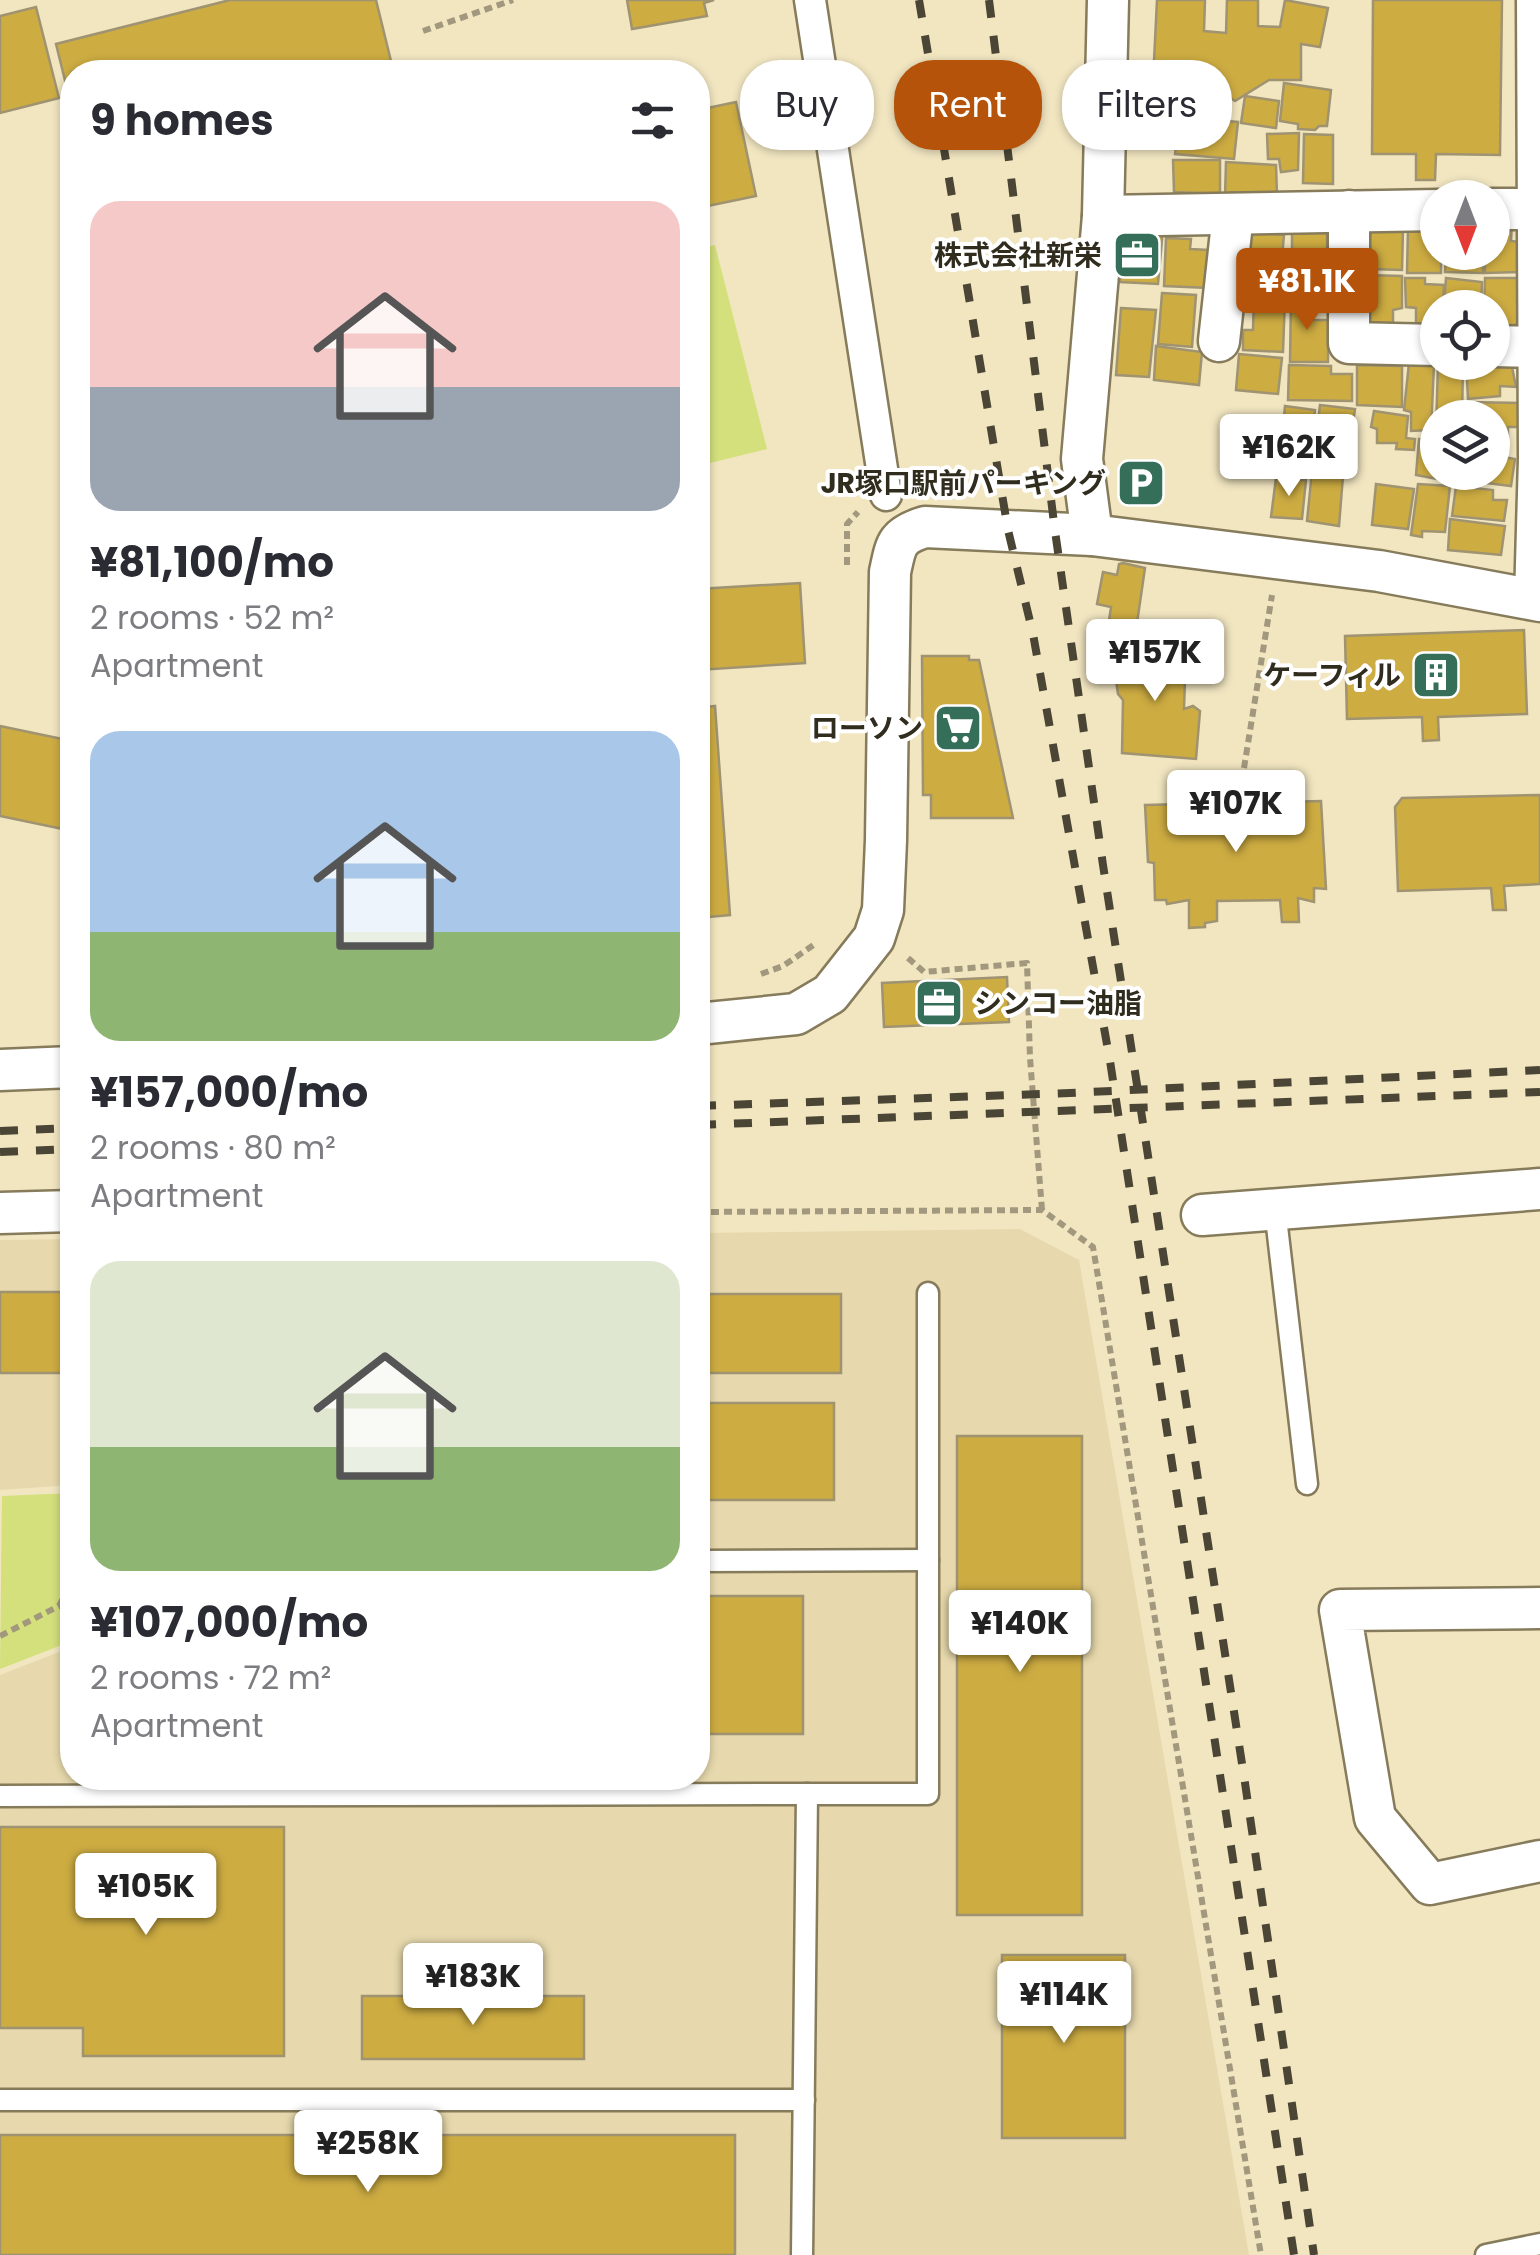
<!DOCTYPE html>
<meta charset="utf-8">
<style>
:root{--surface:#fff;--page:#f2f2f3;--text:#2b2b33;--muted:#7c7c81;--accent:#b45309}
body{margin:0;font-family:Poppins,"Noto Sans JP",sans-serif;background:var(--page);color:var(--text);height:100vh;display:flex;flex-direction:column;font-size:38px;white-space:nowrap}
*{box-sizing:border-box;margin:0}
p{font-size:32px;color:var(--muted)}
.icon{flex:none;width:55px;height:55px;fill:none;stroke:currentColor;stroke-width:2;stroke-linecap:round;stroke-linejoin:round}
.map{position:relative;flex:1;overflow:hidden}
.details{position:absolute;left:60px;top:60px;width:650px;height:1730px;display:flex;flex-direction:column;background:var(--surface);border-radius:40px;box-shadow:0 2px 8px #0004}
.details>*{flex:none}
.banner{position:absolute;left:740px;top:60px;width:650px;height:90px;display:flex;gap:20px}
.needle{width:65px;rotate:180deg}
.fabs{position:absolute;left:1420px;top:180px;display:grid;gap:20px}
.fabs a{display:grid;place-items:center;width:90px;height:90px;border-radius:50%;background:var(--surface);box-shadow:0 2px 8px #0004;font-size:50px}
.price{position:absolute;translate:-50% -85px;padding:0 22px;border-radius:10px;background:#fff;color:#222;font-size:32px;line-height:65px;filter:drop-shadow(0 2px 5px #0008)}
.price::after{content:'';position:absolute;left:50%;top:60px;width:30px;height:22px;margin-left:-15px;background:inherit;clip-path:polygon(0 0,100% 0,50% 100%)}
.price.selected{background:var(--accent);color:#fff}
ul{padding:0;list-style:none}
li{display:grid;align-content:center;gap:20px;height:530px;padding:0 30px}
li span{display:grid;place-items:center;height:310px;border-radius:30px;color:#555}
li>.icon{margin-inline-start:auto}
span .icon{width:180px;height:180px;fill:#fffc;stroke-width:1}
li b{font-size:42px}
h2{display:flex;justify-content:space-between;align-items:center;height:120px;padding:0 30px;font-size:42px}
.chip{padding:0 35px;border-radius:40px;background:var(--surface);box-shadow:0 2px 8px #0004;font-size:35px;line-height:90px}
.chip.selected{background:var(--accent);color:#fff}
.map>svg:first-child{display:block}
.built{fill:#e7d9ad}
.green{fill:#d3e07c}
.building{fill:#cdac42;stroke:#9f9371;stroke-width:2.5}
.lines{fill:none;stroke-linecap:round;stroke-linejoin:round}
.service-casing{stroke:#867b5a;stroke-width:25}
.pedestrian-casing{stroke:#867b5a;stroke-width:35}
.minor-casing{stroke:#867b5a;stroke-width:45}
.path{stroke:#a1987d;stroke-width:6;stroke-dasharray:8 5;stroke-linecap:butt}
.service{stroke:#fff;stroke-width:20}
.pedestrian{stroke:#fff;stroke-width:30}
.minor{stroke:#fff;stroke-width:40}
.rail{stroke:#4a4534;stroke-width:8;stroke-dasharray:18 18;stroke-linecap:butt}
.labels{text-anchor:middle;stroke-width:8;stroke-linejoin:round;paint-order:stroke}
.poi-label{font-size:28px;font-weight:bold;fill:#302c1e;stroke:#fff;text-anchor:end}
</style>
<div class="map">
<svg width="1540" height="2255" viewBox="0 0 1540 2255">
<rect width="100%" height="100%" fill="#f2e6c1"/>
<g class="built">
<polygon points="1020,1229 1079,1260 1249,2255 0,2255 0,1675 72,1647 72,1778 698,1778 698,1233"/>
<polygon points="72,1239 72,1485 0,1490 0,1240"/>
</g>
<g class="green">
<polygon points="715,245 767,449 698,466 698,249"/>
<polygon points="72,1493 72,1641 0,1669 2,1496"/>
</g>
<g class="building">
<polygon points="230,0 376,0 391,61 345,72 72,72 72,109 56,44"/>
<polygon points="627,0 714,0 704,3 707,16 632,29"/>
<polygon points="1157,0 1205,0 1204,31 1226,33 1227,0 1258,0 1258,26 1280,27 1285,0 1328,8 1320,47 1301,44 1301,80 1269,80 1235,101 1184,67 1183,82 1153,81"/>
<polygon points="1373,0 1502,0 1500,155 1436,154 1435,180 1416,180 1416,154 1372,154"/>
<polygon points="36,7 59,98 0,113 0,16"/>
<polygon points="1284,83 1331,90 1327,126 1319,126 1315,130 1298,129 1298,124 1280,121"/>
<polygon points="1149,87 1187,91 1185,114 1146,110"/>
<polygon points="1245,96 1279,101 1276,128 1241,123"/>
<polygon points="736,102 756,196 698,208 698,110"/>
<polygon points="1180,117 1238,122 1234,159 1175,154"/>
<polygon points="1299,133 1298,170 1281,172 1279,159 1268,159 1267,134"/>
<polygon points="1304,134 1333,135 1333,184 1303,183"/>
<polygon points="1173,160 1220,160 1220,194 1174,192"/>
<polygon points="1226,162 1276,165 1277,195 1225,196"/>
<polygon points="1492,221 1512,222 1511,241 1520,242 1521,272 1485,273 1485,252 1492,252"/>
<polygon points="1135,227 1163,229 1158,284 1120,282 1121,240"/>
<polygon points="1408,227 1432,227 1432,238 1438,238 1438,252 1441,252 1441,273 1407,273"/>
<rect x="1292" y="229" width="35" height="65"/>
<polygon points="1370,230 1403,230 1402,270 1370,269"/>
<polygon points="1250,232 1284,235 1279,290 1245,287"/>
<polygon points="1166,238 1191,239 1190,249 1209,250 1208,288 1164,286"/>
<polygon points="1446,252 1483,252 1483,273 1445,272"/>
<polygon points="1367,275 1402,276 1402,308 1393,310 1393,324 1366,322"/>
<polygon points="1405,278 1425,278 1425,284 1444,285 1443,308 1438,308 1438,330 1416,330 1416,308 1406,307"/>
<polygon points="1446,278 1482,282 1481,308 1444,306"/>
<polygon points="1485,278 1520,278 1517,324 1511,326 1509,330 1492,329 1492,308 1484,308"/>
<polygon points="1162,293 1196,295 1192,347 1158,344"/>
<polygon points="1254,295 1285,297 1283,352 1243,350 1243,330 1253,330"/>
<polygon points="1291,297 1313,297 1313,320 1328,320 1328,362 1290,362"/>
<polygon points="1121,308 1156,310 1149,377 1116,375"/>
<polygon points="1156,346 1202,352 1199,385 1154,380"/>
<polygon points="1239,354 1282,358 1278,394 1236,390"/>
<polygon points="1466,362 1511,362 1516,387 1500,386 1500,396 1468,399"/>
<polygon points="1409,363 1434,365 1431,430 1411,431 1411,412 1404,410"/>
<polygon points="1438,364 1463,365 1462,418 1438,418 1436,430"/>
<polygon points="1289,365 1331,366 1331,374 1352,374 1352,401 1288,400"/>
<polygon points="1357,365 1402,366 1402,407 1357,405"/>
<polygon points="1468,402 1521,403 1520,427 1508,427 1508,436 1492,437 1492,418 1468,418"/>
<polygon points="1320,405 1355,409 1349,451 1315,447"/>
<polygon points="1285,406 1315,410 1311,455 1281,450"/>
<polygon points="1374,411 1408,416 1406,438 1415,439 1414,450 1396,449 1397,443 1377,443 1377,429 1371,427"/>
<polygon points="1419,439 1438,441 1438,472 1454,472 1453,482 1416,475"/>
<polygon points="1492,455 1515,459 1511,486 1455,479 1456,472 1492,472"/>
<polygon points="1312,471 1343,476 1339,526 1307,521"/>
<polygon points="1276,478 1306,480 1302,519 1271,517"/>
<polygon points="1376,484 1414,489 1408,529 1372,525"/>
<polygon points="1418,484 1450,486 1445,532 1422,531 1422,537 1411,535"/>
<polygon points="1456,486 1493,490 1493,500 1507,500 1504,521 1452,516"/>
<polygon points="1450,519 1505,526 1501,555 1448,550"/>
<polygon points="1123,563 1145,568 1135,637 1107,634 1111,607 1097,604 1103,572 1117,575 1119,564"/>
<polygon points="800,583 805,663 698,670 698,589"/>
<polygon points="1524,630 1527,714 1438,717 1439,740 1423,741 1422,717 1347,719 1345,636"/>
<polygon points="1163,646 1175,651 1173,673 1185,680 1184,709 1193,706 1200,711 1196,759 1122,753 1123,700 1118,694 1113,660 1120,647"/>
<polygon points="922,656 969,656 969,660 979,660 1013,818 931,818 931,795 923,795"/>
<polygon points="715,706 730,915 698,918 698,708"/>
<polygon points="0,726 72,741 72,831 0,816"/>
<polygon points="1540,795 1540,884 1504,886 1506,910 1493,910 1491,888 1398,891 1395,807 1402,798"/>
<polygon points="1321,801 1326,889 1314,888 1314,902 1298,898 1299,922 1282,922 1280,900 1217,901 1217,921 1205,923 1205,927 1189,928 1189,900 1167,904 1166,900 1155,900 1154,863 1148,862 1145,805"/>
<polygon points="1007,977 1009,1022 884,1027 882,983"/>
<rect x="0" y="1292" width="71" height="81"/>
<rect x="698" y="1294" width="143" height="79"/>
<rect x="698" y="1403" width="136" height="97"/>
<rect x="957" y="1436" width="125" height="479"/>
<rect x="698" y="1596" width="105" height="138"/>
<polygon points="0,1827 284,1827 284,2056 83,2056 83,2028 0,2028"/>
<rect x="1002" y="1955" width="123" height="183"/>
<rect x="362" y="1996" width="222" height="63"/>
<rect x="0" y="2135" width="735" height="120"/>
</g>
<g class="lines">
<g class="service-casing">
<g id="service">
<polyline points="1275,1209 1307,1484"/>
<polyline points="698,1561 928,1560"/>
<polyline points="0,1796 807,1794"/>
<polyline points="0,2100 804,2100"/>
<polyline points="802,2255 807,1794 928,1794 928,1293"/>
<polyline points="1486,2255 1540,2244"/>
</g>
</g>
<g class="pedestrian-casing">
<polyline id="pedestrian" points="810,0 886,495"/>
</g>
<g class="minor-casing">
<g id="minor">
<polyline points="1492,209 1540,209"/>
<polyline points="1349,211 1349,343 1438,345"/>
<polyline points="1103,216 1438,210"/>
<polyline points="1219,341 1233,214"/>
<polyline points="1492,346 1538,347"/>
<polyline points="1092,535 1082,459 1103,216 1108,0"/>
<polyline points="1535,599 1539,458 1537,0"/>
<path d="M698 1024 796 1014 830 994 874 938 883 910 886 840 890 572C896 544 896 536 925 527L1092 535 1379 571 1540 601"/>
<polyline points="0,1070 72,1067"/>
<polyline points="0,1213 72,1211"/>
<polyline points="1202,1215 1540,1189"/>
<polyline points="1540,1608 1340,1610 1375,1818 1430,1884 1540,1861"/>
</g>
</g>
<g class="path">
<polyline points="423,31 513,0"/>
<polyline points="847,565 847,524 858,512"/>
<polyline points="1244,768 1272,595"/>
<polyline points="908,958 924,972 1027,963 1030,1058 1042,1210"/>
<polyline points="761,974 783,966 815,944"/>
<polyline points="698,1212 1042,1210 1093,1247 1261,2255"/>
<polyline points="0,1636 59,1606 66,1592 67,1575"/>
</g>
<use href="#service" class="service"/>
<use href="#pedestrian" class="pedestrian"/>
<use href="#minor" class="minor"/>
<g class="rail">
<polyline points="919,0 1008,530 1033,634 1110,1061 1294,2255"/>
<polyline points="989,0 1055,531 1103,865 1245,1783 1314,2255"/>
<polyline points="698,1106 1070,1093 1540,1070"/>
<polyline points="698,1125 1540,1092"/>
<polyline points="0,1131 72,1128"/>
<polyline points="0,1152 72,1149"/>
</g>
</g>
<defs>
<g id="office-square" transform="scale(2.5)"><rect x="-9" y="-9" width="18" height="18" rx="4" fill="#356f59" stroke="#fff"/><path d="M-6-3h4V-5.5h4V-3h4V5H-6ZM-1-4.5V-3h2v-1.5ZM-6 0V1H6V0Z" fill="#fff"/></g>
<g id="parking-square" transform="scale(2.5)"><rect x="-9" y="-9" width="18" height="18" rx="4" fill="#356f59" stroke="#fff"/><path d="M-3.5-5.5H1a3.5 3.5 0 0 1 0 7H-1V5.5H-3.5ZM-1-3.4V-.6H.8a1.4 1.4 0 0 0 0-2.8Z" fill="#fff"/></g>
<g id="building-square" transform="scale(2.5)"><rect x="-9" y="-9" width="18" height="18" rx="4" fill="#356f59" stroke="#fff"/><path d="M-4-6H4V6H1V3H-1V6H-4ZM-2.5-4.3h1.7v1.8h-1.7ZM.8-4.3h1.7v1.8H.8ZM-2.5-1h1.7V.8h-1.7ZM.8-1h1.7V.8H.8Z" fill="#fff"/></g>
<g id="supermarket-square" transform="scale(2.5)"><rect x="-9" y="-9" width="18" height="18" rx="4" fill="#356f59" stroke="#fff"/><path d="M-6-5.5h2.5l.6 2H6L4.5 2H-2.5L-4.4-4H-6ZM-1.5 3.2a1.3 1.3 0 1 0 .1 0ZM3 3.2a1.3 1.3 0 1 0 .1 0Z" fill="#fff"/></g>
</defs>
<g fill-rule="evenodd">
<use href="#office-square" x="1137" y="255"/>
<use href="#parking-square" x="1141" y="483"/>
<use href="#building-square" x="1436" y="675"/>
<use href="#supermarket-square" x="958" y="728"/>
<use href="#office-square" x="939" y="1003"/>
</g>
<g class="labels">
<g class="poi-label">
<text x="1102" y="265">株式会社新栄</text>
<text x="1106" y="493">JR塚口駅前パーキング</text>
<text x="1401" y="685">ケーフィル</text>
<text x="923" y="738">ローソン</text>
<text x="974" y="1013" text-anchor="start">シンコー油脂</text>
</g>
</g>
</svg>
<div class="fabs">
<a><svg class="needle" viewBox="-14 -14 28 28"><path d="M0-13l5 13h-10z" fill="#e53935"/><path d="M0 13l5-13h-10z" fill="#7c7c81"/></svg></a>
<a><svg class="icon" aria-label="locate" viewBox="0 0 24 24"><circle cx="12" cy="12" r="6"/><path d="M12 2v4M12 18v4M2 12h4M18 12h4"/></svg></a>
<a><svg class="icon" aria-label="layers" viewBox="0 0 24 24"><path d="M12 4l9 5-9 5-9-5zM3 14l9 5 9-5"/></svg></a>
</div>
<b class="price selected" style="left:1307px;top:333px">¥81.1K</b>
<b class="price" style="left:1289px;top:499px">¥162K</b>
<b class="price" style="left:1155px;top:704px">¥157K</b>
<b class="price" style="left:1236px;top:855px">¥107K</b>
<b class="price" style="left:1020px;top:1675px">¥140K</b>
<b class="price" style="left:146px;top:1938px">¥105K</b>
<b class="price" style="left:473px;top:2028px">¥183K</b>
<b class="price" style="left:1064px;top:2046px">¥114K</b>
<b class="price" style="left:368px;top:2195px">¥258K</b>
<div class="banner">
<a class="chip">Buy</a>
<a class="chip selected">Rent</a>
<a class="chip">Filters</a>
</div>
<section class="details">
<h2>9 homes<svg class="icon" aria-label="filters" viewBox="0 0 24 24"><path d="M4 7h16M4 17h16"/><circle cx="9" cy="7" r="2"/><circle cx="15" cy="17" r="2"/></svg></h2>
<ul>
<li><span style="background:linear-gradient(#f6c9c9 60%,#9aa5b1 0)"><svg class="icon" aria-label="home" viewBox="0 0 24 24"><path d="M3 11l9-7 9 7M6 9v11h12V9"/></svg></span><div><b>¥81,100/mo</b><p>2 rooms · 52 m²</p><p>Apartment</p></div></li>
<li><span style="background:linear-gradient(#a9c7e8 65%,#8fb573 0)"><svg class="icon" aria-label="home" viewBox="0 0 24 24"><path d="M3 11l9-7 9 7M6 9v11h12V9"/></svg></span><div><b>¥157,000/mo</b><p>2 rooms · 80 m²</p><p>Apartment</p></div></li>
<li><span style="background:linear-gradient(#dfe7d0 60%,#8fb573 0)"><svg class="icon" aria-label="home" viewBox="0 0 24 24"><path d="M3 11l9-7 9 7M6 9v11h12V9"/></svg></span><div><b>¥107,000/mo</b><p>2 rooms · 72 m²</p><p>Apartment</p></div></li>
</ul>
</section>
</div>
